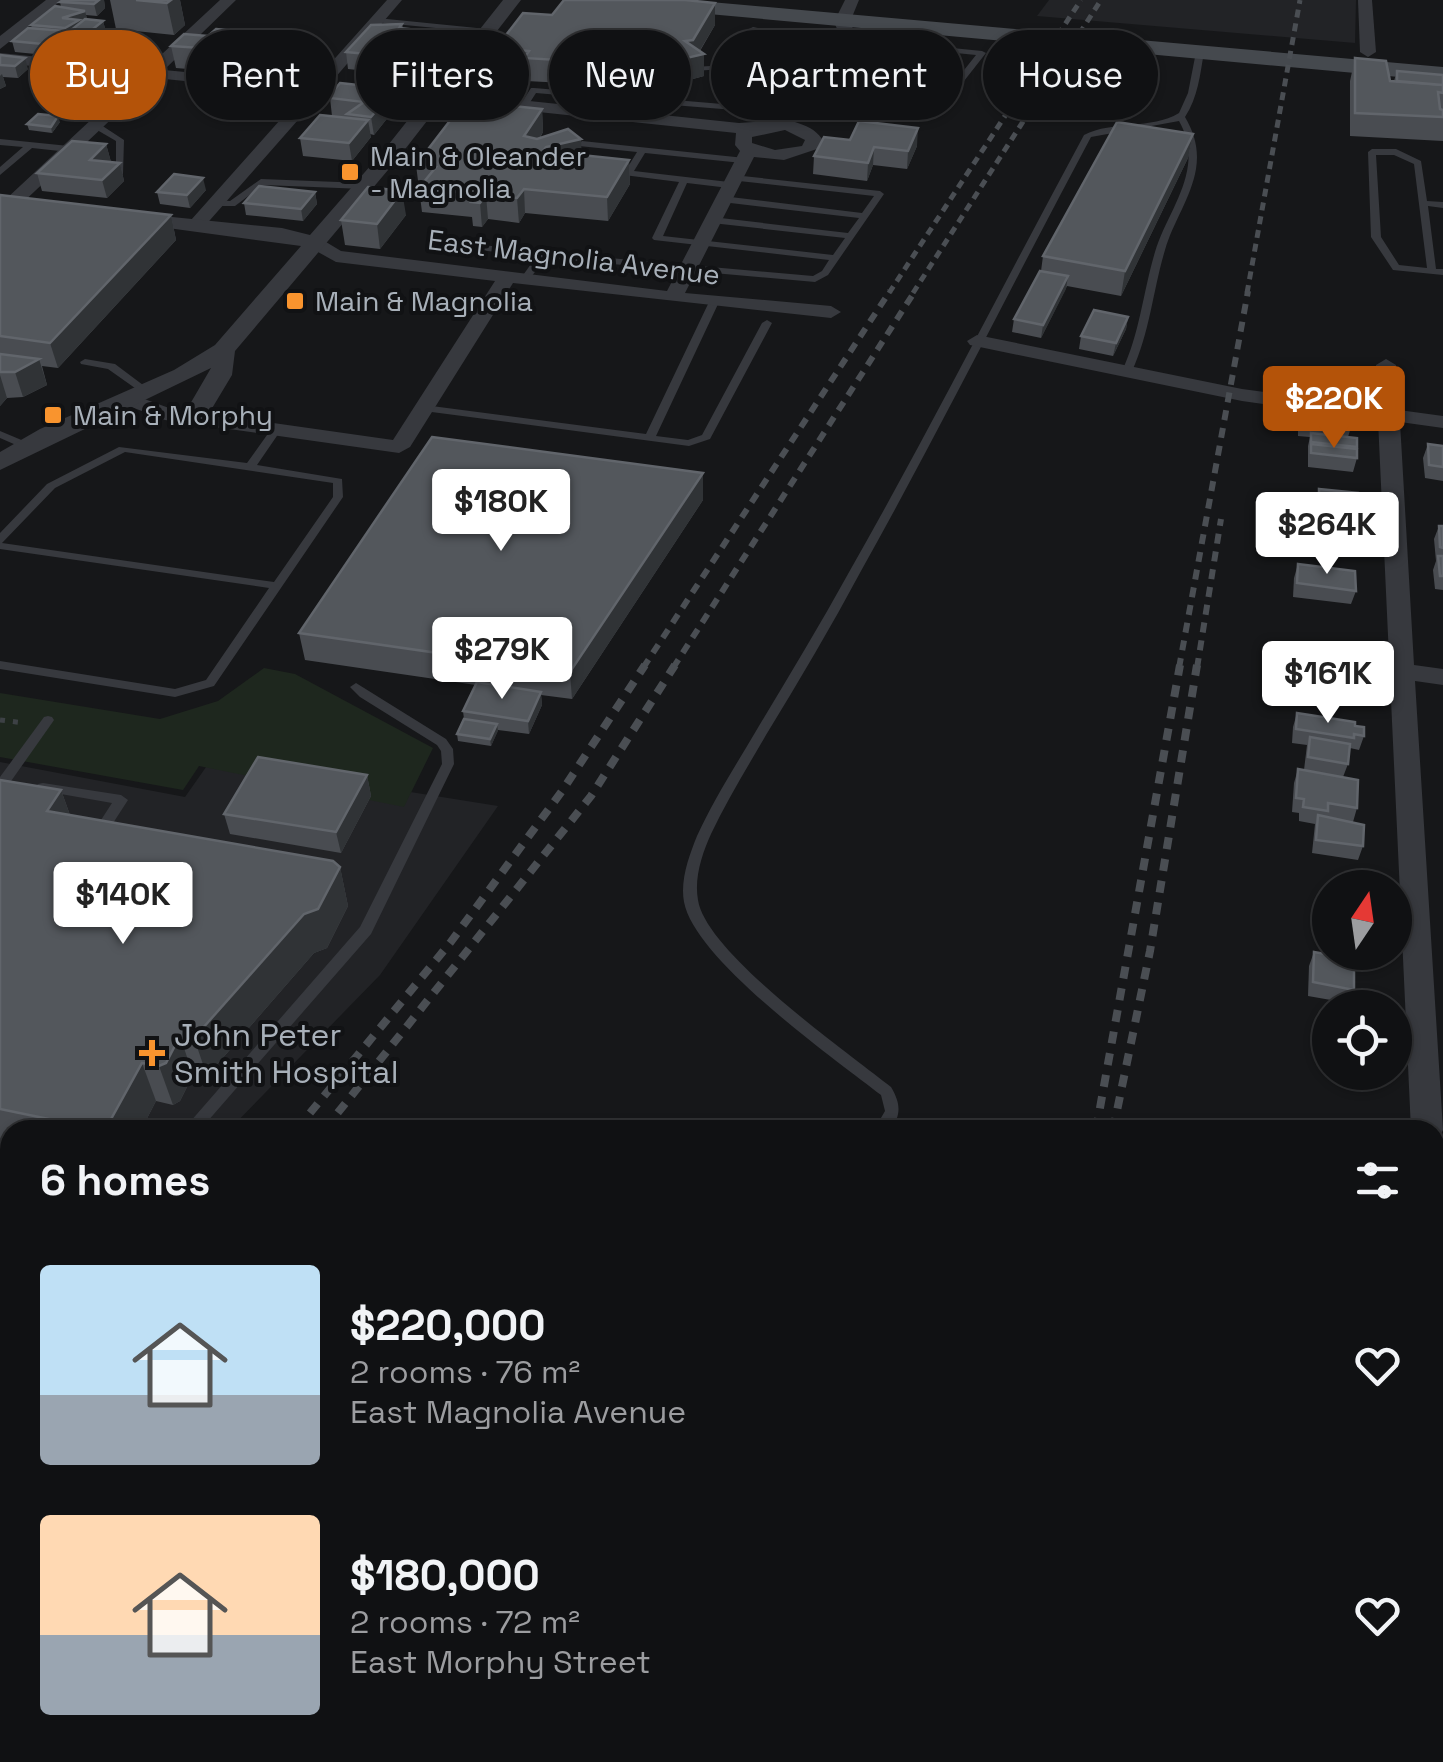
<!DOCTYPE html>
<meta charset="utf-8">
<style>
:root{--surface:#101113;--page:#1e1f21;--text:#f1f3f6;--muted:#9c9da0;--line:#303133;--accent:#b45309}
body{margin:0;font-family:"Space Grotesk",sans-serif;background:var(--page);color:var(--text);height:100vh;display:flex;flex-direction:column;font-size:38px;white-space:nowrap}
*{box-sizing:border-box;margin:0}
p{font-size:32px;color:var(--muted)}
.icon{flex:none;width:55px;height:55px;fill:none;stroke:currentColor;stroke-width:2;stroke-linecap:round;stroke-linejoin:round}
.map{position:relative;flex:1;overflow:hidden}
.side{position:absolute;left:0px;top:1120px;width:1445px;height:642px;display:flex;flex-direction:column;background:var(--surface);border-radius:30px 30px 0 0;box-shadow:0 2px 8px #0004,0 0 0 2px var(--line)}
.side>*{flex:none}
.top-card{position:absolute;left:30px;top:30px;width:1385px;height:90px;display:flex;gap:20px}
.needle{width:65px;rotate:13deg}
.buttons{position:absolute;left:1312px;top:870px;display:grid;gap:20px}
.buttons a{display:grid;place-items:center;width:100px;height:100px;border-radius:50%;background:var(--surface);box-shadow:0 2px 8px #0004,0 0 0 2px var(--line);font-size:50px}
.price{position:absolute;translate:-50% -85px;padding:0 22px;border-radius:10px;background:#fff;color:#222;font-size:32px;line-height:65px;filter:drop-shadow(0 2px 5px #0008)}
.price::after{content:'';position:absolute;left:50%;top:60px;width:30px;height:22px;margin-left:-15px;background:inherit;clip-path:polygon(0 0,100% 0,50% 100%)}
.price.on{background:var(--accent);color:#fff}
ul{padding:0;list-style:none}
li{display:flex;align-items:center;gap:30px;height:250px;padding:0 40px}
li span{display:grid;place-items:center;flex:none;width:280px;height:200px;border-radius:10px;color:#555}
li>.icon{margin-inline-start:auto}
span .icon{width:120px;height:120px;fill:#fffc;stroke-width:1}
li b{font-size:42px}
h2{display:flex;justify-content:space-between;align-items:center;height:120px;padding:0 40px;font-size:42px}
.chip{padding:0 35px;border-radius:45px;background:var(--surface);box-shadow:0 2px 8px #0004,0 0 0 2px var(--line);font-size:35px;line-height:90px}
.chip.on{background:var(--accent);color:#fff}
.map>svg:first-child{display:block}
.built{fill:#222326}
.green{fill:#1e271e}
.lines{fill:none;stroke-linecap:round;stroke-linejoin:round}
.path{stroke:#3d4145;stroke-width:5;stroke-dasharray:5 8;stroke-linecap:butt}
.service{fill:#37393e;fill-rule:evenodd}
.minor{fill:#37393e;fill-rule:evenodd}
.tertiary{fill:#37393e;fill-rule:evenodd}
.secondary{fill:#45494e;fill-rule:evenodd}
.rail-far3{stroke:#4a4e53;stroke-width:5;stroke-dasharray:8 6;stroke-linecap:butt}
.rail-far2{stroke:#4a4e53;stroke-width:6;stroke-dasharray:10 8;stroke-linecap:butt}
.rail-far1{stroke:#4a4e53;stroke-width:8;stroke-dasharray:12 10;stroke-linecap:butt}
.rail{stroke:#4a4e53;stroke-width:10;stroke-dasharray:16 12;stroke-linecap:butt}
.wall{fill:#494c51}
.shaded-wall{fill:#303336}
.building{fill:#53575c;stroke:#61656b;stroke-width:2.5}
.poi-dot{fill:#f9942e;stroke:#111214;stroke-width:4}
.labels{text-anchor:middle;stroke-width:8;stroke-linejoin:round;paint-order:stroke}
.far-poi-label{font-size:28px;fill:#a8b0b9;stroke:#111214;text-anchor:start}
.far-street-label{font-size:28px;fill:#a8b0b9;stroke:#111214}
.poi-label{font-size:32px;fill:#a8b0b9;stroke:#111214;text-anchor:start}
</style>
<div class="map">
<svg width="1443" height="1762" viewBox="0 0 1443 1762">
<rect width="100%" height="100%" fill="#161719"/>
<g class="built">
<polygon points="1049,0 1356,0 1355,43 1037,16"/>
<polygon points="211,760 498,806 380,975 229,1130 10,1130 10,1343 0,1340 0,762 185,797"/>
</g>
<polygon class="green" points="264,668 295,674 433,748 404,807 199,766 183,790 0,757 0,693 160,719 218,701"/>
<g class="lines">
<polyline class="path" points="0,720 25,723"/>
<g class="service">
<polygon points="377,18 487,29 491,31 487,33 374,22 374,18"/>
<path d="M753 27 794 35 777 71 812 76H815V80L775 76 760 105 747 111 648 103 640 110 636 108 640 102 536 93 527 107 520 105 531 88H534L643 97 656 77 668 73 672 75 662 81 651 98 746 106 754 102 768 75 724 69 693 71 689 69 693 67 728 65 749 29ZM755 32 786 38 770 70 735 66Z"/>
<polygon points="402,34 446,39 450,41 446,43 399,38 399,34"/>
<polygon points="873,40 982,51 986,53 935,118 794,105 793,103 797,101 930,113 976,55 875,45 858,74 825,73 821,71 825,69 853,70 869,42"/>
<path d="M1200 50 1204 52C1200 75 1198 97 1185 117 1195 134 1199 150 1196 169 1191 198 1173 222 1165 250 1153 290 1150 332 1132 371L1127 374 1122 371C1140 333 1143 292 1155 252 1164 222 1184 196 1188 165 1190 149 1187 135 1179 121L1091 137C1014 281 941 428 861 571 831 627 799 681 766 735 747 768 727 800 711 834 702 854 694 878 698 900 706 953 847 1052 891 1087 901 1104 901 1114 891 1130H874L885 1111 881 1095C832 1057 695 960 684 902 680 880 689 856 697 836 714 799 736 765 756 731 787 679 819 627 848 574 930 430 1005 281 1084 135 1113 120 1151 130 1179 113L1188 93 1196 52Z"/>
<polygon points="92,123 98,123 124,140 123,174 116,172 116,141 92,127"/>
<polygon points="0,139 69,146 73,149 69,152 32,148 0,175 0,167 23,147 0,145"/>
<polygon points="582,141 745,158 745,162 742,163 645,153 634,171 729,182 733,185 729,188 687,183 663,236 833,255 845,238 712,223 707,220 712,217 848,233 859,218 722,202 718,199 722,196 862,213 874,196 730,180 729,178 733,175 880,191 884,194 828,275 815,282 545,258 529,280 526,281 521,278 536,257 439,245 439,241 442,240 542,252 813,276 822,271 829,260 654,240 652,238 679,182 608,173 607,171 611,168 626,170 637,152 579,146 578,144"/>
<path d="M1396 149 1421 161 1427 201 1443 202V208L1428 206 1436 269H1443V275L1393 270 1371 237 1368 152 1372 149ZM1376 155H1394L1414 164 1427 268 1399 265 1381 237Z"/>
<polygon points="261,179 364,183 368,186 364,189 263,185 235,206 215,206 211,203 215,200 230,201"/>
<polygon points="714,299 719,302 656,436 688,440 702,435 762,323 767,320 772,323 710,439 689,446 424,411 419,408 424,405 646,434 709,302"/>
<polygon points="85,359 115,364 151,391 146,394 142,393 108,369 81,364 80,362"/>
<path d="M276 427 281 430 257 465 342 479 343 497 214 686 175 697 0 669V661L175 689 206 680 269 588 0 549V533L47 484 119 447 247 463 272 428ZM125 452 333 483V497L274 582 2 543 55 488Z"/>
<polygon points="0,431 31,444 32,446 31,448 23,448 0,438"/>
<polygon points="356,683 446,739 453,749 454,764 371,934 200,1130 183,1130 360,927 442,764 441,751 437,745 360,697 350,687"/>
<polygon points="48,716 52,717 54,720 52,723 9,784 0,784 0,777 44,717"/>
<polygon points="43,783 121,795 128,800 104,837 99,839 92,834 112,803 38,790 36,787 38,784"/>
<polygon points="10,1310 10,1328 0,1335 0,1316"/>
<polygon points="252,1752 274,1752 269,1762 248,1762"/>
</g>
<g class="minor">
<polygon points="46,0 62,0 0,49 0,36"/>
<path d="M220 0H236L164 70 312 84 387 0H402L328 86 432 96 464 94 739 123 779 120 807 71 819 68 838 31 834 22 845 0H859L850 22 854 31 833 71 819 77 795 122C807 126 815 129 822 139L817 149 784 160 754 157 685 293 831 306 841 312 831 318 513 283 410 447 399 453 165 420 121 403 118 399 128 393 169 408 393 440 495 281 336 262 309 247V239H321L341 251 667 291 740 151 735 145 736 133 464 104 432 106 320 95 203 228H191V220L304 93 155 78 18 207H6V199L138 76 0 63V53L147 68ZM785 130 805 140 802 146 775 150 752 143V137Z"/>
<polygon points="1358,0 1372,0 1376,52 1368,57 1360,52"/>
<polygon points="977,335 1242,389 1378,407 1376,365 1386,359 1396,365 1399,410 1443,416 1443,428 1400,422 1414,665 1443,669 1443,685 1415,681 1443,1130 1438,1139 1435,1140 1435,1130 1411,1130 1378,420 1242,401 970,345 967,341"/>
<polygon points="1435,1268 1443,1270 1443,1520 1435,1517"/>
<polygon points="1048,1752 1088,1752 1087,1762 1047,1762"/>
</g>
<g class="tertiary">
<polygon points="503,0 521,0 399,157 235,351 232,375 211,410 219,421 216,426 198,426 186,411 211,368 0,470 0,452 40,429 174,370 215,345 301,246 131,223 120,217 123,212 282,228 310,235 385,149"/>
<polygon points="0,1667 10,1669 10,1715 0,1713"/>
<polygon points="293,1752 385,1752 389,1762 297,1762"/>
</g>
<polygon class="secondary" points="610,0 688,0 1443,67 1443,81 620,6"/>
<g class="rail-far3">
<polyline points="889,293 1081,0"/>
<polyline points="913,293 1101,0"/>
<polyline points="1247,293 1300,0"/>
</g>
<g class="rail-far2">
<polyline points="643,668 890,291"/>
<polyline points="673,668 915,291"/>
<polyline points="1179,668 1248,291"/>
<polyline points="1197,668 1221,519"/>
</g>
<g class="rail-far1">
<polyline points="296,1130 450,943 562,791 645,665"/>
<polyline points="324,1130 591,796 675,665"/>
<polyline points="1096,1130 1180,665"/>
<polyline points="1113,1130 1150,951 1197,665"/>
</g>
<g class="rail">
<polyline points="0,1440 10,1430"/>
<polyline points="0,1474 10,1464"/>
<polyline points="954,1762 956,1752"/>
<polyline points="981,1762 983,1752"/>
</g>
</g>
<g class="wall">
<polygon points="63,0 104,0 105,8 97,16 86,15 87,19 103,21 106,32 91,44 73,43 72,37 68,40 69,46 56,56 15,52 12,41 32,28 31,25 61,7 60,2"/>
<polygon points="110,0 180,0 185,25 174,35 116,29"/>
<polygon points="552,15 715,25 700,51 704,54 704,76 678,83 661,70 648,73 641,87 526,81 525,73 509,72 506,76 495,75 493,52"/>
<polygon points="402,24 403,28 420,45 433,63 421,77 348,69 346,52"/>
<polygon points="248,32 252,54 234,73 176,68 171,46 208,36"/>
<polygon points="0,55 28,69 18,78 3,77 6,86 0,89"/>
<polygon points="1355,58 1390,81 1394,81 1397,71 1443,75 1443,141 1350,136 1350,81"/>
<polygon points="330,98 397,106 374,135 370,134 371,137 352,161 303,156 300,138 332,116"/>
<polygon points="542,109 543,132 540,138 582,155 629,160 630,184 608,221 525,213 519,223 488,219 482,227 473,226 472,217 422,212 416,165"/>
<polygon points="60,122 52,133 29,130 27,124"/>
<polygon points="1193,134 1188,158 1121,296 1067,286 1041,338 1012,332 1014,319 1041,271 1043,256"/>
<polygon points="824,137 917,146 907,169 873,165 867,181 813,174 814,156"/>
<polygon points="106,144 111,162 120,163 124,181 107,198 42,191 37,173"/>
<polygon points="206,190 190,208 160,204 157,192"/>
<polygon points="315,192 317,204 303,221 246,215 244,203"/>
<polygon points="0,195 171,215 176,240 58,368 42,366 47,385 23,397 7,398 0,406"/>
<polygon points="406,215 380,249 345,245 341,220"/>
<polygon points="1128,317 1126,329 1113,356 1079,349 1081,336"/>
<polygon points="1309,407 1352,424 1348,437 1357,438 1357,458 1353,472 1308,467 1308,446 1310,437 1298,436 1298,430 1301,416 1306,417"/>
<polygon points="1428,444 1443,446 1443,481 1425,478 1423,458"/>
<polygon points="703,473 703,500 572,699 541,695 542,705 529,734 498,730 491,746 458,741 457,734 464,719 463,711 476,685 305,660 299,633"/>
<polygon points="1319,489 1358,511 1355,521 1357,533 1356,549 1354,555 1321,550 1326,520 1315,519 1315,502"/>
<polygon points="1439,526 1443,526 1443,590 1435,589 1433,570 1436,561 1434,539"/>
<polygon points="1298,564 1356,591 1351,604 1293,597 1294,578"/>
<polygon points="1297,713 1355,726 1364,736 1359,750 1350,748 1349,751 1348,764 1343,777 1357,808 1353,822 1363,846 1358,860 1312,853 1315,824 1299,821 1299,813 1292,812 1294,783 1298,769 1304,770 1307,745 1292,743 1293,727"/>
<polygon points="367,775 371,796 341,853 230,834 224,814"/>
<polygon points="0,780 61,790 70,815 340,867 348,906 327,948 314,953 207,1076 193,1075 180,1101 173,1105 156,1101 141,1130 10,1130 10,1145 0,1143"/>
<polygon points="1314,952 1354,990 1348,1003 1308,996 1309,966"/>
</g>
<g class="shaded-wall">
<polygon points="99,0 104,0 105,8 97,16 94,4"/>
<polygon points="171,0 180,0 185,25 174,35 167,3"/>
<polygon points="715,3 715,25 697,55 704,54 704,76 678,83 678,60 685,41"/>
<polygon points="85,11 88,22 70,31 72,37 68,40 69,46 56,56 53,45 65,31 66,35 62,18"/>
<polygon points="103,21 106,32 91,44 88,33"/>
<polygon points="418,30 420,46 408,60 406,43"/>
<polygon points="248,32 252,54 234,73 229,50"/>
<polygon points="431,46 433,63 421,77 419,59"/>
<polygon points="660,48 661,70 648,73 641,87 640,65 648,51"/>
<polygon points="508,49 509,72 506,76 504,53"/>
<polygon points="25,58 28,69 18,78 15,66"/>
<polygon points="2,74 6,86 0,89 0,76"/>
<polygon points="395,89 397,106 374,135 371,117"/>
<polygon points="542,109 543,132 526,159 524,136"/>
<polygon points="58,116 60,122 52,133 51,127"/>
<polygon points="368,120 371,137 352,161 349,143"/>
<polygon points="918,128 917,146 907,169 908,151"/>
<polygon points="1193,134 1188,158 1121,296 1125,271"/>
<polygon points="581,139 582,162 543,151 546,147"/>
<polygon points="106,144 111,162 90,160"/>
<polygon points="874,147 873,165 867,181 868,163"/>
<polygon points="629,160 630,184 608,221 607,197"/>
<polygon points="120,163 124,181 107,198 102,180"/>
<polygon points="203,178 206,190 190,208 187,195"/>
<polygon points="524,189 525,213 519,223 517,198"/>
<polygon points="402,191 406,215 380,249 377,224"/>
<polygon points="315,192 317,204 303,221 301,209"/>
<polygon points="486,195 488,219 482,227 480,203"/>
<polygon points="171,215 176,240 58,368 50,343"/>
<polygon points="1068,276 1066,289 1041,338 1043,325"/>
<polygon points="1128,317 1126,329 1113,356 1116,343"/>
<polygon points="39,359 47,385 23,397 15,372"/>
<polygon points="0,375 7,398 0,406"/>
<polygon points="703,473 703,500 572,699 570,672"/>
<polygon points="541,692 542,705 529,734 528,721"/>
<polygon points="497,724 498,731 491,746 490,739"/>
<polygon points="367,775 371,796 341,853 336,832"/>
<polygon points="61,790 75,829 47,811"/>
<polygon points="340,867 348,906 327,948 314,953 207,1076 194,1038"/>
<polygon points="180,1036 193,1075 180,1101 173,1105 159,1066"/>
<polygon points="142,1063 156,1101 141,1130 105,1130"/>
</g>
<g class="building">
<polygon points="63,0 99,0 94,4 60,2"/>
<polygon points="136,0 171,0 167,3"/>
<polygon points="564,0 685,0 715,3 693,40 685,41 704,54 678,60 660,48 648,51 640,65 524,58 529,51 508,49 504,53 493,52 523,13 552,15"/>
<polygon points="55,6 85,11 62,18 79,20 65,28 31,25"/>
<polygon points="85,19 103,21 88,33 70,31"/>
<polygon points="402,24 399,28 418,30 406,43 431,46 419,59 346,52 371,25"/>
<polygon points="28,28 65,31 62,34 67,34 53,45 12,41"/>
<polygon points="216,29 248,32 229,50 171,46 184,34 208,36"/>
<polygon points="0,55 25,58 15,66 0,65"/>
<polygon points="1355,58 1386,61 1390,81 1443,85 1443,93 1438,92 1440,109 1443,110 1443,117 1355,113"/>
<polygon points="1397,71 1443,75 1443,85 1397,81"/>
<polygon points="340,83 395,89 371,117 347,114 364,102 330,98 330,95"/>
<polygon points="465,101 542,109 524,136 537,139 568,129 581,139 546,147 543,151 629,160 607,197 524,189 517,198 486,195 480,203 471,202 476,194 419,188 436,167 416,165"/>
<polygon points="38,114 58,116 51,127 27,124"/>
<polygon points="320,115 368,120 349,143 300,138"/>
<polygon points="859,121 918,128 908,151 874,147 868,163 814,156 824,137 850,140"/>
<polygon points="1117,122 1193,134 1125,271 1043,256"/>
<polygon points="72,141 106,144 90,160 120,163 102,180 37,173"/>
<polygon points="174,174 203,178 187,195 157,192"/>
<polygon points="259,186 315,192 301,209 244,203"/>
<polygon points="368,187 402,191 377,224 341,220"/>
<polygon points="0,195 171,215 50,343 0,336"/>
<polygon points="1040,271 1068,276 1043,325 1014,319"/>
<polygon points="1094,310 1128,317 1116,343 1081,336"/>
<polygon points="0,354 39,359 15,372 0,372"/>
<polygon points="1309,407 1345,411 1352,424 1345,423 1346,427 1302,422 1301,416 1309,417"/>
<polygon points="1311,433 1357,438 1357,447 1311,442"/>
<polygon points="432,437 703,473 570,672 299,633"/>
<polygon points="1311,444 1357,449 1357,458 1311,453"/>
<polygon points="1428,444 1443,446 1443,467 1429,465"/>
<polygon points="1319,489 1358,493 1358,511 1319,506"/>
<polygon points="1327,517 1358,522 1357,533 1325,527"/>
<polygon points="1439,526 1443,526 1443,548 1440,547"/>
<polygon points="1324,532 1357,537 1356,549 1323,543"/>
<polygon points="1438,556 1443,556 1443,576 1440,576"/>
<polygon points="1298,564 1355,571 1356,591 1297,583"/>
<polygon points="477,682 541,692 528,721 463,711"/>
<polygon points="1297,713 1355,722 1355,726 1364,727 1364,736 1354,734 1354,738 1296,729"/>
<polygon points="464,719 497,724 490,739 457,734"/>
<polygon points="1310,737 1350,744 1348,764 1308,757"/>
<polygon points="258,757 367,775 336,832 224,814"/>
<polygon points="1298,769 1358,780 1357,808 1328,803 1328,811 1303,807 1304,799 1296,798"/>
<polygon points="0,780 61,790 47,811 333,861 340,867 318,909 304,914 194,1038 180,1036 166,1063 159,1066 142,1063 105,1130 53,1130 58,1121 0,1109"/>
<polygon points="1318,815 1364,825 1363,846 1316,840"/>
<polygon points="1314,952 1354,959 1354,990 1313,982"/>
</g>
<g class="poi-dot">
<rect x="340" y="162" width="20" height="20" rx="5"/>
<rect x="285" y="291" width="20" height="20" rx="5"/>
<rect x="43" y="405" width="20" height="20" rx="5"/>
<path d="M147 1038h10v10h10v10h-10v10h-10v-10h-10v-10h10z"/>
</g>
<g class="labels">
<g class="far-poi-label">
<text x="370" y="166">Main &amp; Oleander<tspan x="370" dy="32">- Magnolia</tspan></text>
<text x="315" y="311">Main &amp; Magnolia</text>
<text x="73" y="425">Main &amp; Morphy</text>
</g>
<g class="far-street-label">
<text transform="translate(574 257) rotate(7)" y="10">East Magnolia Avenue</text>
</g>
<g class="poi-label">
<text x="174" y="1046">John Peter<tspan x="174" dy="37">Smith Hospital</tspan></text>
</g>
</g>
</svg>
<div class="buttons">
<a><svg class="needle" viewBox="-14 -14 28 28"><path d="M0-13l5 13h-10z" fill="#e53935"/><path d="M0 13l5-13h-10z" fill="#9c9da0"/></svg></a>
<a><svg class="icon" aria-label="locate" viewBox="0 0 24 24"><circle cx="12" cy="12" r="6"/><path d="M12 2v4M12 18v4M2 12h4M18 12h4"/></svg></a>
</div>
<b class="price on" style="left:1334px;top:451px">$220K</b>
<b class="price" style="left:501px;top:554px">$180K</b>
<b class="price" style="left:1327px;top:577px">$264K</b>
<b class="price" style="left:502px;top:702px">$279K</b>
<b class="price" style="left:1328px;top:726px">$161K</b>
<b class="price" style="left:123px;top:947px">$140K</b>
<div class="top-card">
<a class="chip on">Buy</a>
<a class="chip">Rent</a>
<a class="chip">Filters</a>
<a class="chip">New</a>
<a class="chip">Apartment</a>
<a class="chip">House</a>
</div>
<section class="side">
<h2>6 homes<svg class="icon" aria-label="filters" viewBox="0 0 24 24"><path d="M4 7h16M4 17h16"/><circle cx="9" cy="7" r="2"/><circle cx="15" cy="17" r="2"/></svg></h2>
<ul>
<li><span style="background:linear-gradient(#bfe0f5 65%,#9aa5b1 0)"><svg class="icon" aria-label="home" viewBox="0 0 24 24"><path d="M3 11l9-7 9 7M6 9v11h12V9"/></svg></span><div><b>$220,000</b><p>2 rooms · 76 m²</p><p>East Magnolia Avenue</p></div><svg class="icon" aria-label="heart" viewBox="0 0 24 24"><path d="M12 20l-8-8c-3-5 5-10 8-4 3-6 11-1 8 4z"/></svg></li>
<li><span style="background:linear-gradient(#ffd9b3 60%,#9aa5b1 0)"><svg class="icon" aria-label="home" viewBox="0 0 24 24"><path d="M3 11l9-7 9 7M6 9v11h12V9"/></svg></span><div><b>$180,000</b><p>2 rooms · 72 m²</p><p>East Morphy Street</p></div><svg class="icon" aria-label="heart" viewBox="0 0 24 24"><path d="M12 20l-8-8c-3-5 5-10 8-4 3-6 11-1 8 4z"/></svg></li>
</ul>
</section>
</div>
